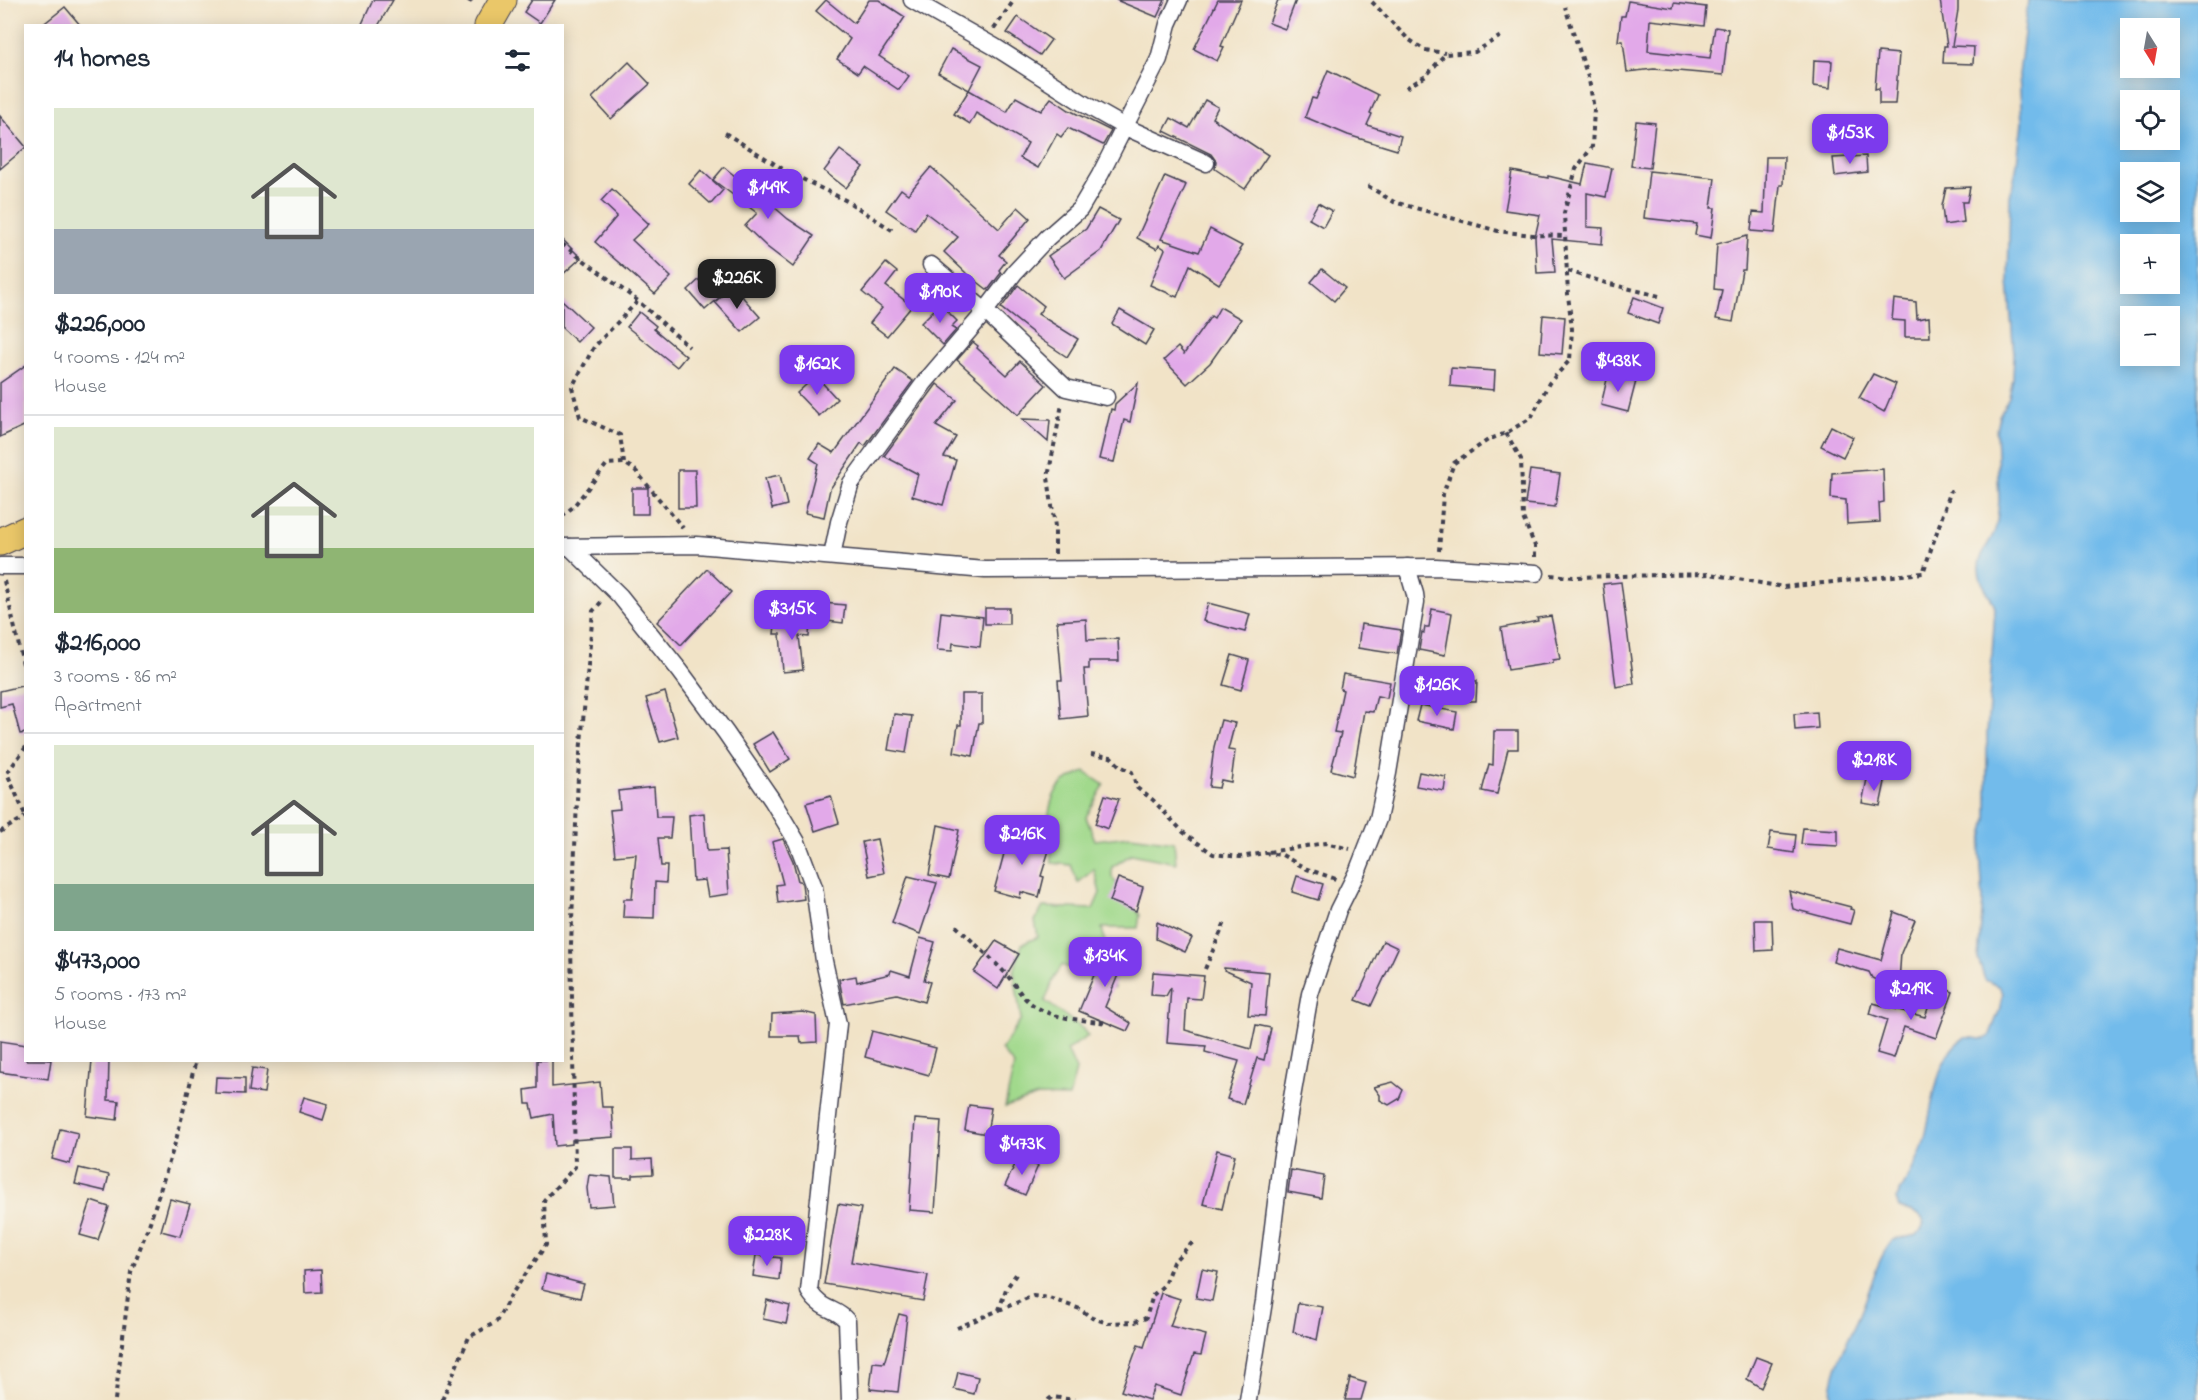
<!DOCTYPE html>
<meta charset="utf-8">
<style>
:root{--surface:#fff;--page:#f2f2f3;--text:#1f2937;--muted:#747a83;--line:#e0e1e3;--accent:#7c3aed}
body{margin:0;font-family:"Indie Flower",sans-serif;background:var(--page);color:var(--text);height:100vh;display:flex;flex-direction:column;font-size:22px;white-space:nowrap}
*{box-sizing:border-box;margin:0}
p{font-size:20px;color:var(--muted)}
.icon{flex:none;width:33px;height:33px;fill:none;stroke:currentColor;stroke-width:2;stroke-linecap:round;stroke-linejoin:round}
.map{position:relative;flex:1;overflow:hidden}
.drawer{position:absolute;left:24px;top:24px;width:540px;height:1038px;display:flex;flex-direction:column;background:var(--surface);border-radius:0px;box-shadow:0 3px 15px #0003}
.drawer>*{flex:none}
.needle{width:39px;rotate:169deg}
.controls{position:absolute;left:2120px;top:18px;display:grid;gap:12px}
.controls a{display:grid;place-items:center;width:60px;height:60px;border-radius:0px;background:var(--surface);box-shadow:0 3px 15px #0003;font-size:30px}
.price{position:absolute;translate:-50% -51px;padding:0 14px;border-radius:12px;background:var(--accent);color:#fff;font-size:20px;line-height:39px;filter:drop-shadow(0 2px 3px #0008)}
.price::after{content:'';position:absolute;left:50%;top:36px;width:18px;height:14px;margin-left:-9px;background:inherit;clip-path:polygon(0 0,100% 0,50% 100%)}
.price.active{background:#222;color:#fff}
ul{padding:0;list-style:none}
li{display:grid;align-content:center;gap:12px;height:318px;padding:0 30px}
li+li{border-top:2px solid var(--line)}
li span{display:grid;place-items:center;height:186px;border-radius:0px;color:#555}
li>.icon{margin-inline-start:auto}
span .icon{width:108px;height:108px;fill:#fffc;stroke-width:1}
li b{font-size:26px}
h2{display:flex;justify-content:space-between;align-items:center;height:72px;padding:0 30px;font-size:26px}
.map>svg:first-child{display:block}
.green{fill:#a1d98c;stroke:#627e64;stroke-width:1.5}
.water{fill:#72bbeb;stroke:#4a6e93;stroke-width:1.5;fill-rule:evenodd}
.building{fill:#e2a9e9}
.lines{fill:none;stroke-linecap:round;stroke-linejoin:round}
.street-casing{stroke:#413f50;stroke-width:19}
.primary-casing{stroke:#413f50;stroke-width:29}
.path{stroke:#413f50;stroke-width:4;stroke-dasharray:4.5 4.5;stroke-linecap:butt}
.street{stroke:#fff;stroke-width:16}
.primary{stroke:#eac769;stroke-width:27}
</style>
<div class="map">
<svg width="2198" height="1400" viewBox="0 0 2198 1400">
<rect width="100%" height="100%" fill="#f7f3e8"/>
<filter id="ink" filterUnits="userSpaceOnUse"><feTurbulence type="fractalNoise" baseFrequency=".0167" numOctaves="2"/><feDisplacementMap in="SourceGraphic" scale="12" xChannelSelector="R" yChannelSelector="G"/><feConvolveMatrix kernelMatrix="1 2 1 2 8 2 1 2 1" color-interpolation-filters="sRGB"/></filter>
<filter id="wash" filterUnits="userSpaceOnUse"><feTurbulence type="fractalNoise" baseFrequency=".008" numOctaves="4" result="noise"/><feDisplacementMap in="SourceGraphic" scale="24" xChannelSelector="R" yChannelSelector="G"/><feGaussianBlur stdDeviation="1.35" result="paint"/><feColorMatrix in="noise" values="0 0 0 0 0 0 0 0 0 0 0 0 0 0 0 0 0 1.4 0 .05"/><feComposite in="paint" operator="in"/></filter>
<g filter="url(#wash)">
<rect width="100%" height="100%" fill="#f1e3c7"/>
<path class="green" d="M1085 772 1104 785 1086 817 1095 840 1130 836 1174 842 1176 863 1132 854 1112 867V877L1140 915 1138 928H1102L1114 988 1062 965 1054 978 1045 1001 1082 1028 1088 1036 1067 1050 1076 1070 1069 1097 1038 1096 1005 1107 1014 1065 1001 1050 1021 1019 1014 972 1022 944 1038 937 1035 921 1043 907 1093 909 1100 893 1094 869 1078 883 1071 865 1052 863C1049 838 1042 801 1064 782 1070 778 1079 775 1085 772Z"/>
<path class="water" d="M2028 0H2198V1400H1831C1830 1368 1849 1341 1861 1312 1872 1287 1875 1261 1893 1240L1917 1235C1934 1217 1914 1211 1899 1208L1896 1199C1906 1181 1917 1164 1923 1145 1932 1116 1934 1056 1963 1039 1971 1034 1980 1043 1989 1037L1999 1011 2003 993 1999 986 1985 980 1978 959 1983 901 1980 851 1987 819V735L1995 608C1991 594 1979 584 1979 569 1978 555 1991 542 1995 530 1998 521 1998 510 1999 501L1996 430 1999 416 2009 397 2013 378 2014 354 2008 281 2010 196 2016 170 2022 122 2019 75ZM2130 28H2169V68H2130ZM2130 100H2169V140H2130ZM2130 172H2169V212H2130ZM2130 244H2169V284H2130ZM2130 316H2169V356H2130Z"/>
<g id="blocks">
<g class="building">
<polygon points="373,0 393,0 378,26 361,26"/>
<polygon points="532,0 555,0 540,23 524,12"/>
<polygon points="826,0 854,23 869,0 879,0 905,17 879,56 909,76 899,90 863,66 858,73 837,59 850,39 816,11"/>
<polygon points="1116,0 1165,0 1157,17"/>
<polygon points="1218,0 1241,0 1221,46 1224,47 1217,61 1194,49"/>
<polygon points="1278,0 1296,0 1285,29 1269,23"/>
<polygon points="1940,0 1958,0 1958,10 1952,46 1974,47 1973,64 1943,63 1944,46 1947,46"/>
<polygon points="1628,1 1673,8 1674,3 1706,7 1704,26 1650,20 1648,51 1710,58 1715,27 1728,29 1723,75 1654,69 1627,72 1623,41 1618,41 1621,16 1625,16"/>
<polygon points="65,7 81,26 41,26"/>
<polygon points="1018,17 1051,40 1040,55 1007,33"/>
<polygon points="951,49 982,65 969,90 938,73"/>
<polygon points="1878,52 1899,54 1895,104 1879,104 1879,88 1875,89"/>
<polygon points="1814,60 1832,61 1830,88 1813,86"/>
<polygon points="629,62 650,84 611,119 592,98"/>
<polygon points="1328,70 1378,95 1370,113 1372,114 1367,125 1401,136 1397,150 1348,135 1305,117 1312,98 1316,99"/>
<polygon points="969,90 1007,112 1016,97 1041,111 1051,98 1069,110 1111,131 1103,145 1068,128 1061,137 1057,134 1038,168 1020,158 1028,143 976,113 970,124 954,114"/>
<polygon points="1205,100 1218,107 1212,118 1268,155 1245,189 1215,169 1216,161 1211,154 1164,131 1171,118 1189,128"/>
<polygon points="0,116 26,147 0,169"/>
<polygon points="1636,121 1655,123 1650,168 1631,166"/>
<polygon points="840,150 863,167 846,188 824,171"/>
<polygon points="1866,156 1867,172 1835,176 1833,158"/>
<polygon points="1766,157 1784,157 1783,185 1780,185 1775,233 1751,231 1753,212 1764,213"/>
<polygon points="1587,163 1612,168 1606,197 1587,193 1587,227 1603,228 1602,244 1552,239 1555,272 1537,273 1535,237 1540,215 1505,210 1512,171 1548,178 1548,176 1582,184"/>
<polygon points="724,167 753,191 757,185 769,194 765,199 788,219 814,236 793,267 767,247 745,226 757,213 713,180"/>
<polygon points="931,167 999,229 1018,207 1030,218 999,255 1006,261 999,270 1001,273 988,290 966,273 944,252 958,237 926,213 915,230 886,210 901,189 908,194"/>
<polygon points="701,170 723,190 711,204 689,184"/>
<polygon points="1649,171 1715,178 1711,208 1715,208 1711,238 1695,235 1697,224 1644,218"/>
<polygon points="1165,176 1186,185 1161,239 1199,252 1210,229 1242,246 1239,250 1241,251 1219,284 1190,265 1177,297 1150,285 1165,249 1159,245 1157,249 1137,238"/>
<polygon points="1970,187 1967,202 1962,202 1964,222 1944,225 1942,206 1946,188"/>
<polygon points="612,189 649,224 632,240 671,277 655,294 595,242 617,216 601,201"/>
<polygon points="1318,203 1332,211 1323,227 1309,219"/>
<polygon points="1098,209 1119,220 1101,251 1064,278 1048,256 1086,229"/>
<polygon points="1747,236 1745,270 1742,270 1733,322 1716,319 1722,290 1714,289 1717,244"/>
<polygon points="562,239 581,258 562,275"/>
<polygon points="886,263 897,272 886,286 912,306 887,336 870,323 882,308 862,292"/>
<polygon points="1322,269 1345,288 1334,301 1311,282"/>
<polygon points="703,276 721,296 705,310 688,290"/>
<polygon points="1018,285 1044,306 1038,314 1078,339 1067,357 1043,341 1001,308"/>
<polygon points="731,287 738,296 740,294 760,317 742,332 715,302"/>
<polygon points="1634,297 1663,308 1658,324 1628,313"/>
<polygon points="1894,299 1916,302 1917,319 1929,317 1930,337 1905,337 1905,321 1892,320"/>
<polygon points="562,300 591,327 577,342 562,328"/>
<polygon points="940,304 957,321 951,327 956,330 943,345 921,323"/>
<polygon points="1220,307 1241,319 1210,363 1187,384 1164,360 1178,347 1184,354 1211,316 1214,318"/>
<polygon points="1120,310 1154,330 1145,345 1112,324"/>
<polygon points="639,312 656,326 654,329 686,356 677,367 627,327"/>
<polygon points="1543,315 1565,317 1562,354 1540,352"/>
<polygon points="973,342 978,346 977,348 1007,375 1020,361 1046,385 1018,415 957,360"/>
<polygon points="26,365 26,425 0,437 0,383"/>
<polygon points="1451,368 1495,371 1494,390 1450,386"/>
<polygon points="895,369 913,381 865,446 861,443 830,489 824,517 805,513 818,463 810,458 819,444 834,453"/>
<polygon points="1873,374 1896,384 1884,412 1859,398"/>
<polygon points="1608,375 1636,381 1628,412 1601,405"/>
<polygon points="816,376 837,399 819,416 797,393"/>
<polygon points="1138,383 1130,422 1124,420 1114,462 1099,459 1111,409 1114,410 1115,404"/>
<polygon points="937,384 957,400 936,426 956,437 944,457 956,460 943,505 912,496 918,474 884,456"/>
<polygon points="1022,419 1050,420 1048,442"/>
<polygon points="1831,426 1853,437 1843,457 1821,446"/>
<polygon points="1883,469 1884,502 1879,503 1880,522 1847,524 1846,500 1831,498 1832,473"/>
<polygon points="678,470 695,470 696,508 678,508"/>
<polygon points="1530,470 1560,474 1555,507 1525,504"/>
<polygon points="780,475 787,505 772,509 765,478"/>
<rect x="632" y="488" width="16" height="26"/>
<polygon points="707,569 731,592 681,645 657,622"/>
<polygon points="1621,582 1634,684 1616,687 1603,584"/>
<polygon points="812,602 845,605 843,623 811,619"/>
<polygon points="1208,603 1250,614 1245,632 1203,621"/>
<rect x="985" y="608" width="24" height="16"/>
<polygon points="1432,609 1452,613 1445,655 1419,650 1422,632 1424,633 1425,627 1429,627"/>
<polygon points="941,612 983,617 980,647 953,643 952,651 937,650"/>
<polygon points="1551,616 1560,659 1553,660 1553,663 1508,670 1501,628 1538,621 1537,618"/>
<polygon points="776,617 810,620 809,637 799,636 803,670 783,672 780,634 774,634"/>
<polygon points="1086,619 1087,640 1118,639 1119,661 1089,661 1089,669 1084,669 1088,716 1061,719 1058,680 1062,680 1057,621"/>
<polygon points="1361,624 1401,630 1397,654 1358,648"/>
<polygon points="1232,655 1249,660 1241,690 1223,685"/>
<polygon points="1343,674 1390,682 1387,698 1377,696 1373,712 1364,711 1353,776 1331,770 1341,733 1334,732 1343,690 1340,689"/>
<polygon points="1460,680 1477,681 1476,701 1459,701"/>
<polygon points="26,685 26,733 20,734 12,704 0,707 0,691"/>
<polygon points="665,692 678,737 660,742 646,698"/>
<polygon points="961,694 982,694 982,723 979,723 973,756 954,752 958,725 961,725"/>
<polygon points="1420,705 1457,712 1454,729 1416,721"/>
<polygon points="1817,712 1818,728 1795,730 1794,714"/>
<polygon points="894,714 912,716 906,753 888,750"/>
<polygon points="1221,720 1235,723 1228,750 1235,751 1231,782 1221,780 1219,788 1209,787 1214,747"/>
<polygon points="1494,731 1518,731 1518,749 1508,749 1497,794 1482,791 1489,764 1493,765"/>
<polygon points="773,732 790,759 770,772 753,744"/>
<polygon points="1419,772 1446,777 1444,791 1416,786"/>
<polygon points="1867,779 1885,782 1880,806 1862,803"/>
<polygon points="654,787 656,817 672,817 670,838 658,838 661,866 667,866 666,883 655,882 654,918 623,917 624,899 632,899 636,854 615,856 610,810 620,809 618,791"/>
<polygon points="1105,795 1119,799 1108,829 1095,824"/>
<polygon points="831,796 839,823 815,831 806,803"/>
<polygon points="704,813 707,851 726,850 729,894 708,897 705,880 693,881 689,815"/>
<polygon points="938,825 959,830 949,879 929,875"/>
<polygon points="1803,828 1838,830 1838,846 1801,844"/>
<polygon points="1010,831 1051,844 1041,876 1044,877 1039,897 1021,892 1020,898 994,891"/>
<polygon points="1771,832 1796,835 1794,853 1768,849"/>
<polygon points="783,839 793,861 798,881 800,881 802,884 804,899 778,903 776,885 783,884 772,842"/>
<polygon points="877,839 884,873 869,876 862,842"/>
<polygon points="908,876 937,883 920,934 892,923"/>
<polygon points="1297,876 1323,884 1318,900 1292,892"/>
<polygon points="1118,878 1143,887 1136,911 1110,901"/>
<polygon points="1789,891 1851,907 1850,909 1854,910 1850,924 1793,909"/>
<polygon points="1894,912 1915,920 1901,953 1899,982 1884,984 1872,978 1869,972 1833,962 1837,948 1881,960"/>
<polygon points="1755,920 1772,920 1773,950 1756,951"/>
<polygon points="1157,922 1192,938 1185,952 1156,939"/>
<polygon points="920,938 935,942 924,980 930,982 924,1002 897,994 844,1004 839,979 856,976 857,982 890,974 891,970 910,976"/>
<polygon points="996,941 1019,954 998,989 974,972"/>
<polygon points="1383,941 1398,948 1371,1006 1356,1000"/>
<polygon points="1101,947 1127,953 1122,970 1120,970 1105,1007 1131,1023 1127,1031 1079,1011 1094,975"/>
<polygon points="1224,968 1269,972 1265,1016 1248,1015 1251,982 1224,970"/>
<polygon points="1153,972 1204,976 1201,999 1187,998 1185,1030 1251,1049 1256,1025 1271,1028 1264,1060 1257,1058 1243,1104 1227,1099 1239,1061 1205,1052 1206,1046 1167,1043 1171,987 1166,996 1151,995"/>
<polygon points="1936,985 1953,992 1936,1038 1904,1027 1894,1058 1877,1053 1887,1020 1870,1014 1873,1003 1925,1017"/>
<polygon points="803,1012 816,1015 817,1042 801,1043 800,1036 771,1036 772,1014"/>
<polygon points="872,1031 936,1048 929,1075 865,1057"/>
<polygon points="0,1041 26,1045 26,1060 51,1060 48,1079 0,1072"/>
<polygon points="92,1060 109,1060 108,1100 119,1101 117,1120 87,1116"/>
<polygon points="537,1060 552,1060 552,1087 600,1082 602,1107 612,1107 614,1137 572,1140 572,1144 555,1146 553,1114 534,1118 531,1104 526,1104 525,1090 537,1088"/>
<polygon points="252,1068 267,1070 264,1093 249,1091"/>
<polygon points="216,1077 245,1078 245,1094 215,1093"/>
<polygon points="1393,1082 1403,1090 1399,1099 1389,1105 1380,1100 1380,1095 1374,1087"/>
<polygon points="304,1097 328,1104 323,1120 299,1112"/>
<polygon points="969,1105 991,1108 987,1134 965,1130"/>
<polygon points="915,1119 941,1121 935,1212 909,1210"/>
<polygon points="60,1129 78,1133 70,1164 52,1159"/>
<polygon points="615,1149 632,1149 632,1160 652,1159 653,1174 633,1175 633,1178 615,1178"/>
<polygon points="1217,1150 1235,1155 1222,1209 1203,1204"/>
<polygon points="1018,1158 1038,1166 1025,1195 1005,1186"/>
<polygon points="79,1168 109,1175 105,1191 75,1184"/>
<polygon points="1291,1170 1324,1176 1321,1198 1288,1192"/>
<polygon points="589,1175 611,1177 614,1205 589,1207 587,1188"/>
<polygon points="170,1199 190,1204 180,1236 161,1231"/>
<polygon points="91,1201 109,1207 98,1240 80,1235"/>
<polygon points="838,1204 861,1208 851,1262 928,1275 923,1301 824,1284"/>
<polygon points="756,1255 781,1258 779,1280 753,1276"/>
<polygon points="1202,1269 1218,1272 1212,1301 1196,1298"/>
<polygon points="321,1270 322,1292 305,1293 304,1271"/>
<polygon points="546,1274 584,1284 580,1298 542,1289"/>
<polygon points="1161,1293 1180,1299 1170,1326 1206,1335 1201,1355 1194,1354 1181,1395 1154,1386 1149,1400 1121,1391 1138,1345 1144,1347"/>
<polygon points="767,1300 790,1306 786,1324 763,1319"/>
<polygon points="1298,1303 1323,1307 1317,1340 1293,1332"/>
<polygon points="899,1314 907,1316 898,1392 870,1389 873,1362 884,1363"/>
<polygon points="1756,1357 1772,1363 1761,1388 1747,1379"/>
<polygon points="958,1372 978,1377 974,1394 954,1389"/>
<polygon points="1350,1378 1366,1383 1361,1400 1345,1400"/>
</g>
</g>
</g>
<g filter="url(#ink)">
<use href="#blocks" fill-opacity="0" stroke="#413f50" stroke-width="1.5"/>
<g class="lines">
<g class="street-casing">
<g id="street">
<polyline points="912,0 995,47 1086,105 1123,126 1206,163"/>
<polyline points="931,265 985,311 1066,388 1106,397"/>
<polyline points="562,547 697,545 985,570 1436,567 1536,573"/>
<path d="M570 547 620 596 680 671 726 733 772 800 797 842 814 887 824 961 838 1024 809 1291C822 1312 836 1307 847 1321L850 1400"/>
<polyline points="832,556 839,522 851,483 925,382 979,319 1015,272 1047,238 1080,209 1100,175 1159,59 1168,24 1179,0"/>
<polyline points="0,566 26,566"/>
<polyline points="1248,1400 1264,1301 1281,1161 1310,994 1338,910 1358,870 1378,819 1388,773 1416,602 1415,594 1407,567"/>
</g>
</g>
<g class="primary-casing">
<g id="primary">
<polyline points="488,26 503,0"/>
<polyline points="0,542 26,530"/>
</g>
</g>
<g class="path">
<polyline points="468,0 476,4"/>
<polyline points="1372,2 1408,39 1425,50 1445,53"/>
<polyline points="994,29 1014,0"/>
<polyline points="1406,88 1426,76 1445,54 1475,52 1504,34"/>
<polyline points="725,133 786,171 847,201 895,232"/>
<polyline points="1368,186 1394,202 1498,231 1532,235 1566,236"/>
<polyline points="562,244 638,301 689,347"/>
<polyline points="1568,271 1606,283 1659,296"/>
<polyline points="1506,433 1521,459 1523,518 1535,546 1535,558"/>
<polyline points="624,463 620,435 580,417 572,387 594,347 638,301"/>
<polyline points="562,516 573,507 607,464 624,463 635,470 683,528"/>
<polyline points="1439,551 1443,494 1454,463 1488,440 1506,433 1531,418 1549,383 1570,360 1572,329 1568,295 1564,213 1576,169 1592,147 1594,109 1589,80 1565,7"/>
<polyline points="1055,554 1055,527 1048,477 1062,404"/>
<polyline points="1551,575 1573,577 1710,574 1783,587 1923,573 1951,490"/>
<polyline points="4,581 26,677"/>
<polyline points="26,747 7,773 26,817"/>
<polyline points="1091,754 1111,757 1120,766 1132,772 1137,788 1153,800 1183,832 1213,854 1240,857 1265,853 1282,855 1307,869 1336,879"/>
<polyline points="0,832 25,817"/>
<polyline points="1269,852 1325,843 1350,849"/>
<path d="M956 926C973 942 990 957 1006 974 1018 988 1023 1001 1040 1009 1060 1020 1086 1020 1107 1023"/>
<polyline points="1205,969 1225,922"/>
<polyline points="999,1310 1033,1296 1049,1298 1080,1309 1092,1318 1108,1323 1135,1322 1146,1318 1153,1295 1164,1285 1173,1262 1195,1240"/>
<polyline points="957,1328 999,1310 1006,1289 1017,1273"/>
<polyline points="115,1400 131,1272 150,1222 176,1140 196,1060"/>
<polyline points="442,1400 469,1337 496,1322 511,1295 546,1245 544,1200 575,1167 571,944 578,776 593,611 603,600"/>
<polyline points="1048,1400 1052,1397 1075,1400"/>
</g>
<use href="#street" class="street"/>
<use href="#primary" class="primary"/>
</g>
</g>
</svg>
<div class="controls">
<a><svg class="needle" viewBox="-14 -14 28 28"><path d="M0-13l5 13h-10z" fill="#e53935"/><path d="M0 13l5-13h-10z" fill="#747a83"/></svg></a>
<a><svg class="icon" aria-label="locate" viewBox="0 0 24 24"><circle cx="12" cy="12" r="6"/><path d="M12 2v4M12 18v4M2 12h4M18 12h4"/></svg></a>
<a><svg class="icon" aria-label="layers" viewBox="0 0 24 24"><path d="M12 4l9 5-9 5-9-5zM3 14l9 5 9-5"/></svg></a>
<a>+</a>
<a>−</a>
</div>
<b class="price" style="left:1850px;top:165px">$153K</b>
<b class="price" style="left:768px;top:220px">$149K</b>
<b class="price active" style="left:737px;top:310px">$226K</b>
<b class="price" style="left:940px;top:324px">$190K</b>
<b class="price" style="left:1618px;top:393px">$438K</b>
<b class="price" style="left:817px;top:396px">$162K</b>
<b class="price" style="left:792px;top:641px">$315K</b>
<b class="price" style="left:1437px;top:717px">$126K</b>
<b class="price" style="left:1874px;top:792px">$218K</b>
<b class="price" style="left:1022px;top:866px">$216K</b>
<b class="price" style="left:1105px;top:988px">$134K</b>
<b class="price" style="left:1911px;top:1021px">$219K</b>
<b class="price" style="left:1022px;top:1176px">$473K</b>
<b class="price" style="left:767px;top:1267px">$228K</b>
<section class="drawer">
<h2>14 homes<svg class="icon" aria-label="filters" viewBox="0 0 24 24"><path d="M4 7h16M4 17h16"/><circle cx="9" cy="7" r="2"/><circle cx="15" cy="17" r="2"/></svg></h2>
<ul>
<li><span style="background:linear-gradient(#dfe7d0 65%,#9aa5b1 0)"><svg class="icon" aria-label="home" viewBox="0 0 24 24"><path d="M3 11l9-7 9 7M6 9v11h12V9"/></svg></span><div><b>$226,000</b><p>4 rooms · 124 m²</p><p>House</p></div></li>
<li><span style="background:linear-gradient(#dfe7d0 65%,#8fb573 0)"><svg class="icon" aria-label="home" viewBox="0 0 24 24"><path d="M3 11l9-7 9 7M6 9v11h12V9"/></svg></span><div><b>$216,000</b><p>3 rooms · 86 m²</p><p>Apartment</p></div></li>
<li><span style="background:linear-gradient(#dfe7d0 75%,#7fa58c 0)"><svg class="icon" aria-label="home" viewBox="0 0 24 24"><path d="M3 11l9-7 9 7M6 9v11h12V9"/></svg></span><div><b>$473,000</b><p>5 rooms · 173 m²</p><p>House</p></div></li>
</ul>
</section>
</div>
